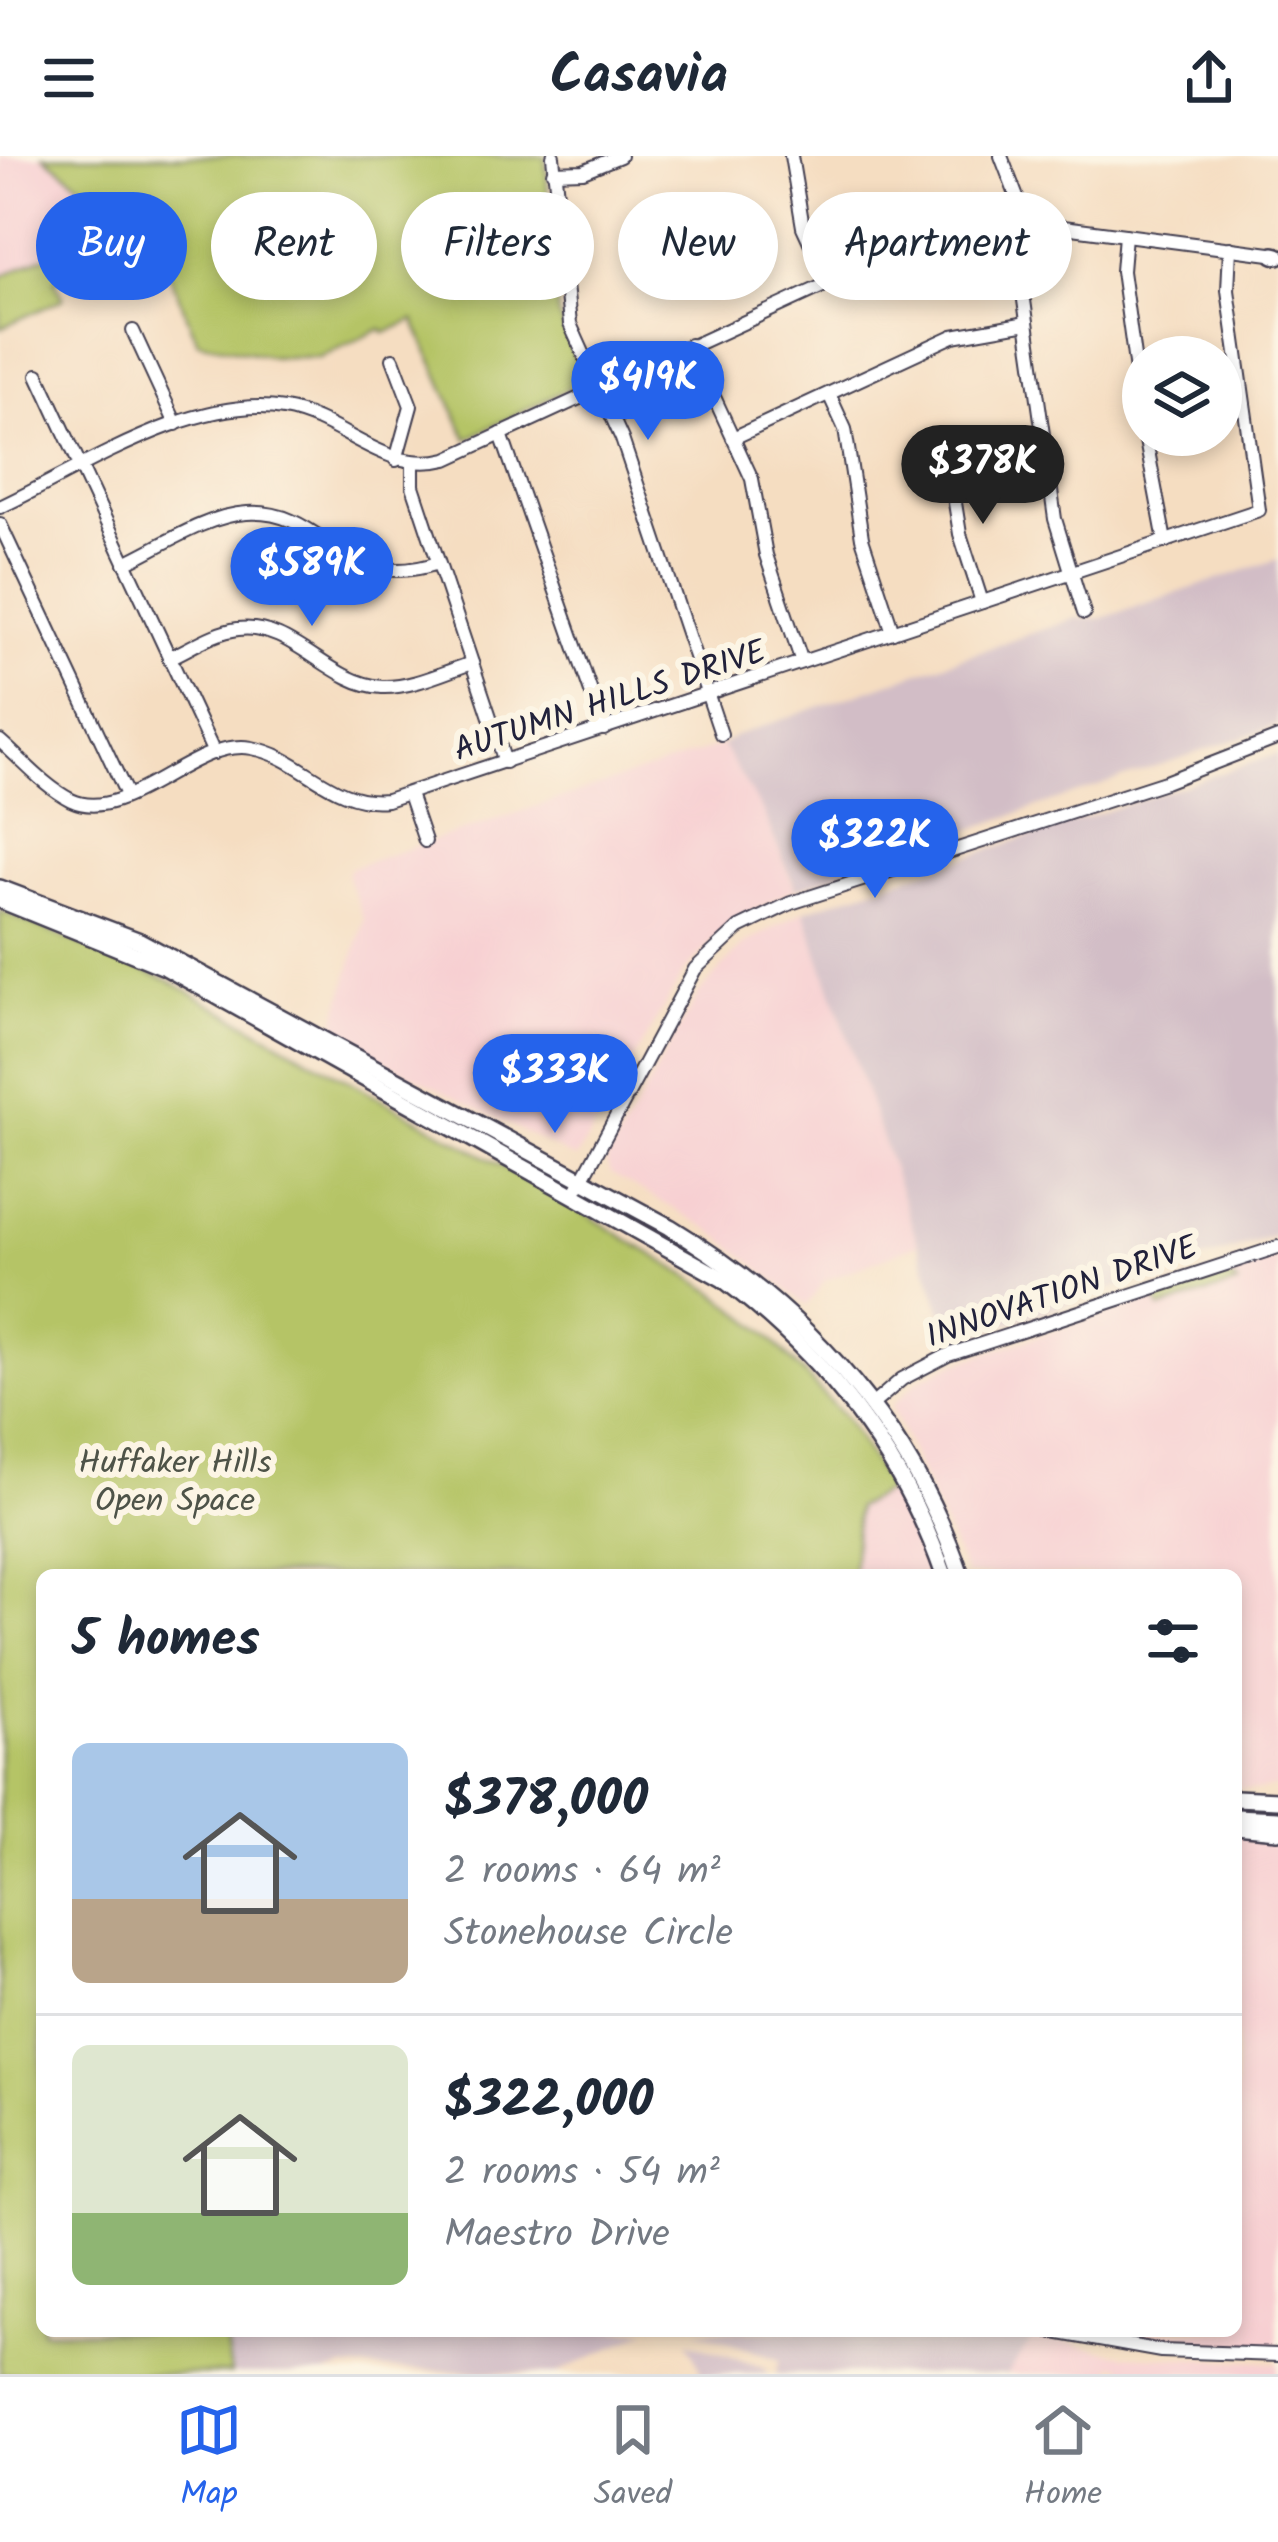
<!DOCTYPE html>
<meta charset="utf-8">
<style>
:root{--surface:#fff;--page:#f6f6f7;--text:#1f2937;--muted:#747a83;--line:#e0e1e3;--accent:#2563eb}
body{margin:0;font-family:Kalam,sans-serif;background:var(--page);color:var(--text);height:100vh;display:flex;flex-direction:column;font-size:45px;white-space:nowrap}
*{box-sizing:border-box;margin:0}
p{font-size:39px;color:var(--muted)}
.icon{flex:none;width:66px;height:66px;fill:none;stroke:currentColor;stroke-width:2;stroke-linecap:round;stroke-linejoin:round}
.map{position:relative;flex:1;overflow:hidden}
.details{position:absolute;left:36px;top:1413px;width:1206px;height:768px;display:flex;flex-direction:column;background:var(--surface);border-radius:18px;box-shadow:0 6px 18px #0003}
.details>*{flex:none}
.hud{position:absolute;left:36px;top:36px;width:1206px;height:108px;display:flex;gap:24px}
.buttons{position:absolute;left:1122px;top:180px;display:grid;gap:24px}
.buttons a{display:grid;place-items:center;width:120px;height:120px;border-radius:50%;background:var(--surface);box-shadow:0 6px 18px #0003;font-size:60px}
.price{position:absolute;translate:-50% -102px;padding:0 27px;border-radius:42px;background:var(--accent);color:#fff;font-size:39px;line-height:78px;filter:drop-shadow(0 3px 6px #0008)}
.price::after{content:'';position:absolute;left:50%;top:72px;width:36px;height:27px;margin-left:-18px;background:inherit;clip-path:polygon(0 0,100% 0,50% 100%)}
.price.active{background:#222;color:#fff}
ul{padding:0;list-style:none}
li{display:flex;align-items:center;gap:36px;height:300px;padding:0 36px}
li+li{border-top:3px solid var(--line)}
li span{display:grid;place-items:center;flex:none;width:336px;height:240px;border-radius:18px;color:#555}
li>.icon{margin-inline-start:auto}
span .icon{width:144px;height:144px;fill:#fffc;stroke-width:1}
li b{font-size:51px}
h2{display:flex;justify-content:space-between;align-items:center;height:144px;padding:0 36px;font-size:51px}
.pill{padding:0 42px;border-radius:54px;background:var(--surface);box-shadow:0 6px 18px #0003;font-size:42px;line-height:108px}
.pill.active{background:var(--accent);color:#fff}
header{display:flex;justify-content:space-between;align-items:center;height:156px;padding:0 36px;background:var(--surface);font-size:54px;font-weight:700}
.menu{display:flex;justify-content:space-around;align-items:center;height:168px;border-top:3px solid var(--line);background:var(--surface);font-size:33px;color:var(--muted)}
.menu a{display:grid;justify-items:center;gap:6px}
.menu .active{color:var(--accent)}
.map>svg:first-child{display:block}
.built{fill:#f7cfd2}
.industrial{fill:#d2bdc6}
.green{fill:#b5c466;stroke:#6c7350;stroke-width:3}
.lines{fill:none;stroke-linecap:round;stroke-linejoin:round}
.minor-casing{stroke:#423e4f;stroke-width:16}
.major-casing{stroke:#423e4f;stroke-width:20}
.minor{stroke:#fff;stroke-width:12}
.major{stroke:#fff;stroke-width:15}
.labels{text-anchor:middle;stroke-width:12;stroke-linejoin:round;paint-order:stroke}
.street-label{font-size:33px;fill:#22223b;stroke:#fcf5e5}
.park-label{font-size:33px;fill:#4e5348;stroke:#fcf5e5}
</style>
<header><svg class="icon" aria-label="menu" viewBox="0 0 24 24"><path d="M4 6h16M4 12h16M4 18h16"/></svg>Casavia<svg class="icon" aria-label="share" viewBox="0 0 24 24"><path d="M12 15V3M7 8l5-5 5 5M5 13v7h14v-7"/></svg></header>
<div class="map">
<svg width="1278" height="2218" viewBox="0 0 1278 2218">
<rect width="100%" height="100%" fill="#fcf5e5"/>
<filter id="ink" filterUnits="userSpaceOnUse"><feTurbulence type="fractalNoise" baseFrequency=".00833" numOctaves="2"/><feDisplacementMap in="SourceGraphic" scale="24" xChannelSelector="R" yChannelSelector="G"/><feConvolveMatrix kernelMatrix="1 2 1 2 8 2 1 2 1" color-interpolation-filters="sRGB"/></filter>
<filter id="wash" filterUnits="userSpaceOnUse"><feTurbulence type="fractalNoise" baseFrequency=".004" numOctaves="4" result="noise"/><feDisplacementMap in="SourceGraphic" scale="48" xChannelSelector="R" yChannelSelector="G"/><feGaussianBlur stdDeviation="2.7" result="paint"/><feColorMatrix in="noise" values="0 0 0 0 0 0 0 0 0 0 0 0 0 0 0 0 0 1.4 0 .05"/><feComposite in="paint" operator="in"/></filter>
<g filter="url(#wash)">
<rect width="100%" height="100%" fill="#f5ddc1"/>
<g class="built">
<polygon points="0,0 44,0 127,63 0,121"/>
<polygon points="722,589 763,656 795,733 729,769 684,816 576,1003 332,878 364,764 347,719 350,712"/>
<polygon points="804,755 918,1088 824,1125 807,1150 710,1073 610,1017 606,1006 699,837 744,788"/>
<polygon points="1278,1101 1278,1630 1260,1634 1236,1632 1236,1419 966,1419 891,1250 919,1224 950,1209"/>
<polygon points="895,1331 930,1400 937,1419 853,1419 857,1351"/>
<polygon points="1236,1676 1278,1678 1278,2192 1183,2189 1091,2175 1236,2175"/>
<polygon points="1036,2179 1125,2199 1278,2207 1278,2218 1122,2218 1123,2210 1113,2209 1111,2218 1006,2218"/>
</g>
<g class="industrial">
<polygon points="1278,403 1278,569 796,733 763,656 722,589 737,579 1076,462 1100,463"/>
<polygon points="1278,598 1278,1079 952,1186 804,755"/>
<polygon points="224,2175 647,2175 555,2218 345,2212 323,2218 231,2218"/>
<polygon points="695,2175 1020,2175 1036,2179 1006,2218 776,2218 780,2204"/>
<polygon points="687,2186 762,2211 768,2218 702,2218"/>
</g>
<g class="green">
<polygon points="44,0 545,0 558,159 585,224 467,283 414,164 385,177 381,173 319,201 273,201 198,186 159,93 113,100 55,124 63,143 0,172 0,121 126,63"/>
<polygon points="0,755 168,824 558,1041 714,1136 764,1175 845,1262 890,1334 857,1351 853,1419 42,1419 42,2175 224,2175 231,2218 0,2218"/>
<polygon points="1227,1120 1238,1128 1160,1153 1156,1143"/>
</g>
</g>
<g filter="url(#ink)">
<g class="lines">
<g class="minor-casing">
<g id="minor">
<polyline points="553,0 570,168 622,283 721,578"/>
<polyline points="791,0 803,71 828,125"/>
<polyline points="1001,0 1021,52 1018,102 1055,363 1084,457"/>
<polyline points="553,16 583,15 620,0"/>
<polyline points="1125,79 1122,115 1143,265"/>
<polyline points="133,175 176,268"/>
<polyline points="690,189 752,323 766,399 802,506"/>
<polyline points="393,203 411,250 396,304"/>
<polyline points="38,219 214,597"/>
<polyline points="829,238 845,273 862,382 893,476"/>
<polyline points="501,278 604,573"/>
<polyline points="1145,279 1165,385"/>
<polyline points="733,282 953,180 1027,167"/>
<polyline points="948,303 960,378 982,446"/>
<polyline points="413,307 413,330 505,606"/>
<path d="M0 351C81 313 193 238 284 253 343 263 384 319 447 303L964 65 995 62 1278 99"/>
<polyline points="0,368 127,639"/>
<path d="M125 407C161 390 207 359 247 357 327 352 341 439 438 407"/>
<path d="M169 502C191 492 214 476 238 473 292 466 329 528 382 531 412 532 444 516 472 507"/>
<path d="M0 585C22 604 45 631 71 644 126 670 193 581 252 592 303 601 331 650 387 644L1259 354 1228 134 1230 92"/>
<polyline points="409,638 425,685"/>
<polyline points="575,1037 695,813 739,772 791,747 1165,626 1278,582"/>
<polyline points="873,1248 902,1223 948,1199 1278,1091"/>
<polyline points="1049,2175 1161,2195 1278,2199"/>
</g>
</g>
<g class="major-casing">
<g id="major">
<polyline points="1274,99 1278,100"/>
<path d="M0 732 140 785 670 1071C806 1154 909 1266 961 1419"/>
<path d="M0 744 165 811 723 1123C825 1200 902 1298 944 1419"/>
<polyline points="1236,1642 1278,1644"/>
<polyline points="1236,1661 1278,1663"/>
<polyline points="1236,1671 1278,1675"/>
</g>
</g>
<use href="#minor" class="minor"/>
<use href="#major" class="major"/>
</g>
</g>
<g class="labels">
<g class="street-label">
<text transform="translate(609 543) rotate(-18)" y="12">AUTUMN HILLS DRIVE</text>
<text transform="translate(1061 1134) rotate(-19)" y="12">INNOVATION DRIVE</text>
</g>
<g class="park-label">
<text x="175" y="1317">Huffaker Hills<tspan x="175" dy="38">Open Space</tspan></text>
</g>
</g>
</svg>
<div class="buttons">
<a><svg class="icon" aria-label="layers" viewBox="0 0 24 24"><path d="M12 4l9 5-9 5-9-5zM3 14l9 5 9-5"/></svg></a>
</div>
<b class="price" style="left:648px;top:287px">$419K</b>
<b class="price active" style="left:983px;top:371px">$378K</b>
<b class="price" style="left:312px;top:473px">$589K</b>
<b class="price" style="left:875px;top:745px">$322K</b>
<b class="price" style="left:555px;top:980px">$333K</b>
<div class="hud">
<a class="pill active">Buy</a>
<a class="pill">Rent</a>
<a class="pill">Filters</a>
<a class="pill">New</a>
<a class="pill">Apartment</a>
</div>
<section class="details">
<h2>5 homes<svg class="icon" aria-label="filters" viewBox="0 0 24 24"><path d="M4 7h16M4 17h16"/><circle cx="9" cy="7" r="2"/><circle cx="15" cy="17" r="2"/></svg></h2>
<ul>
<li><span style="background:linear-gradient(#a9c7e8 65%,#b9a48a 0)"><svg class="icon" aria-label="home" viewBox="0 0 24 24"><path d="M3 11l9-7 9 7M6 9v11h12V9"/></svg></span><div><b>$378,000</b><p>2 rooms · 64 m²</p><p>Stonehouse Circle</p></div></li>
<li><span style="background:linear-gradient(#dfe7d0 70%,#8fb573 0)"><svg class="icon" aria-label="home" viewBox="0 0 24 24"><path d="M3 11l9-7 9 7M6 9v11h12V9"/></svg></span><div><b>$322,000</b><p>2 rooms · 54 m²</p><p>Maestro Drive</p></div></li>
</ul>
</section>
</div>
<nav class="menu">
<a class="active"><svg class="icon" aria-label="map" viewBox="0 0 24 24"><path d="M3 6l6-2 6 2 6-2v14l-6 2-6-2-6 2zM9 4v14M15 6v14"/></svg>Map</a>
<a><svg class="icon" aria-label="saved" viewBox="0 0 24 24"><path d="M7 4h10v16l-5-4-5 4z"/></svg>Saved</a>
<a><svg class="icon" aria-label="home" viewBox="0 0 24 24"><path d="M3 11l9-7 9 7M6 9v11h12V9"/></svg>Home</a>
</nav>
